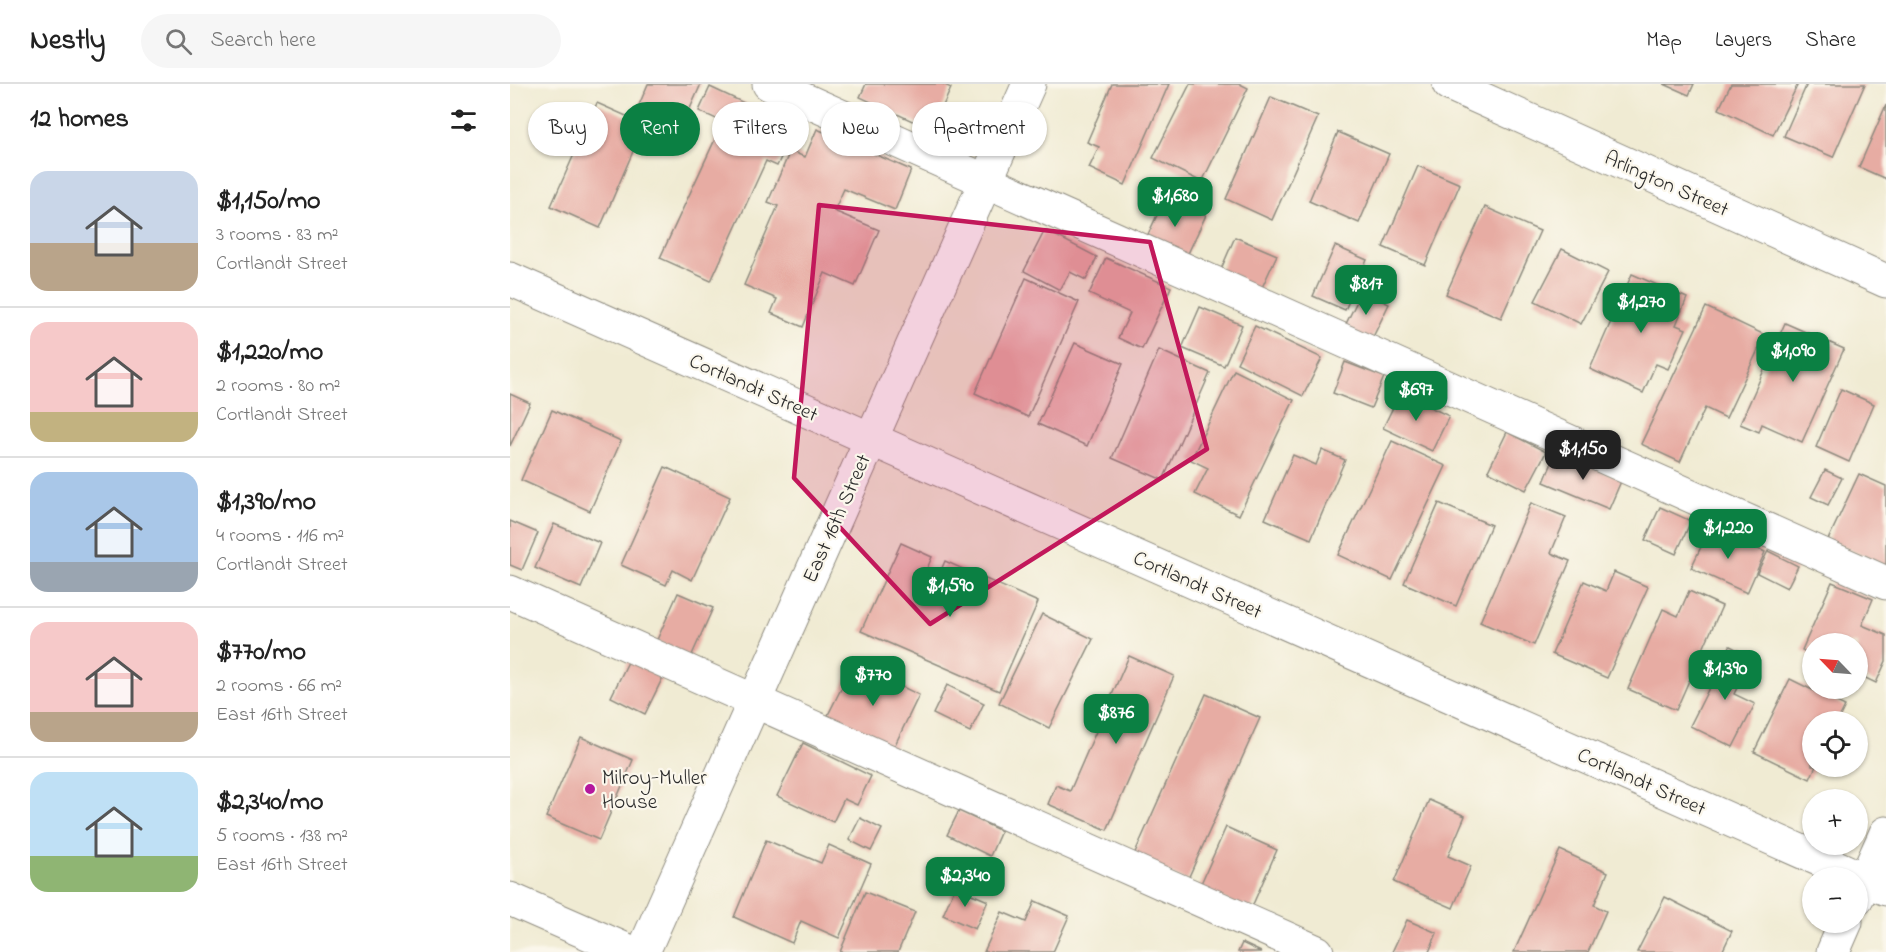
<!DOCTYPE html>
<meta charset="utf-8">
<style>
:root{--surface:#fff;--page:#f6f6f6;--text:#222;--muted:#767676;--line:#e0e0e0;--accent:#0b8043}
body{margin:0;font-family:"Indie Flower",sans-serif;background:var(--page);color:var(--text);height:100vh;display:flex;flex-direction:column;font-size:22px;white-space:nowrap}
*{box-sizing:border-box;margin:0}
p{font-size:20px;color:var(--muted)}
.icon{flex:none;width:33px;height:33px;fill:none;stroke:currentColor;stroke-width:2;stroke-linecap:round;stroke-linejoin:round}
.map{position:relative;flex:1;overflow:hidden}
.side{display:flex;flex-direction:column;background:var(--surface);width:510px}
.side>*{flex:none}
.top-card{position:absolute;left:18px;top:18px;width:570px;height:54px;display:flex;gap:12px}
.needle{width:39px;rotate:295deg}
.controls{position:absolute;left:1292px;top:549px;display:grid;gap:12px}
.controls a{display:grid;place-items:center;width:66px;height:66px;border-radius:50%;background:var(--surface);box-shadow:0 2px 4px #0004;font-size:30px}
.price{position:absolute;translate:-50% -51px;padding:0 14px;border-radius:12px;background:var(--accent);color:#fff;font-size:20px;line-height:39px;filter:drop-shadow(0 2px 3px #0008)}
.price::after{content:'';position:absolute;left:50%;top:36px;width:18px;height:14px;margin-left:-9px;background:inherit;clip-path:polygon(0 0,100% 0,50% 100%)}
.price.current{background:#222;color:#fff}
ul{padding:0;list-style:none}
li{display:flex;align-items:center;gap:18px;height:150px;padding:0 30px}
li+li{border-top:2px solid var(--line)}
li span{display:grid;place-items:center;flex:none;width:168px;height:120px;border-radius:18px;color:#555}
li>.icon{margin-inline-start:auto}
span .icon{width:72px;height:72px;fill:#fffc;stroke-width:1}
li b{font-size:26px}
h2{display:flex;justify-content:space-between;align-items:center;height:72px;padding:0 30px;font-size:26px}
.chip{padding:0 21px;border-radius:27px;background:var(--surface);box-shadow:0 2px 4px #0004;font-size:21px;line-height:54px}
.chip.current{background:var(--accent);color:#fff}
header{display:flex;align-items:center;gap:36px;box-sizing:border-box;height:84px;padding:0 30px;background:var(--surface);border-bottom:2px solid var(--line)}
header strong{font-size:28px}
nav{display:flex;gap:33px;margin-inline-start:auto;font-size:21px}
.search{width:420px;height:54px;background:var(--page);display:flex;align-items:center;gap:15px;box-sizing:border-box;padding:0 21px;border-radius:33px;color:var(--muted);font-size:22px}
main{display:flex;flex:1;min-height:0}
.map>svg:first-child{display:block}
.building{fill:#e7aca3}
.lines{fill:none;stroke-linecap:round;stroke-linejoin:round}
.minor-casing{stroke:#8e8b7f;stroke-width:35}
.minor{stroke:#fff;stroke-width:33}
.marked{fill:#c2185b;fill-opacity:0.2;stroke:#c2185b;stroke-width:4.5;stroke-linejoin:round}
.poi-dot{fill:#b5179e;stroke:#fbf7ec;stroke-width:2}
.labels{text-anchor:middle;stroke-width:4.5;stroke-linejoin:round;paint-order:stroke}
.street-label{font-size:21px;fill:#2b2b2b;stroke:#fbf7ec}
.poi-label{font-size:21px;fill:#2b2b2b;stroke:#fbf7ec;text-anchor:start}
</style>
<header>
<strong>Nestly</strong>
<div class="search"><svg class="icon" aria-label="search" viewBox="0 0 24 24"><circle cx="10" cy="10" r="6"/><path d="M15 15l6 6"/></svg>Search here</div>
<nav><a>Map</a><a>Layers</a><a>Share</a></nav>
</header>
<main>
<section class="side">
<h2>12 homes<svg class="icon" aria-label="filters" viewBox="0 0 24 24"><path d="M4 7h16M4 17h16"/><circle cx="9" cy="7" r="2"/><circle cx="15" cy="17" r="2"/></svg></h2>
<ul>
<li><span style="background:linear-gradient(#c9d6e8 60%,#b9a48a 0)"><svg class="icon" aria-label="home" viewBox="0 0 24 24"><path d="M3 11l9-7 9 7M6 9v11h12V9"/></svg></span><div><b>$1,150/mo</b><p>3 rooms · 83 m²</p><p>Cortlandt Street</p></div></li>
<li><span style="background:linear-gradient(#f6c9c9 75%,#c2b280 0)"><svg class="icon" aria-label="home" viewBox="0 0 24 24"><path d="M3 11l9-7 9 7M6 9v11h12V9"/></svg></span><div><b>$1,220/mo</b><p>2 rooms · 80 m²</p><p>Cortlandt Street</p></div></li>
<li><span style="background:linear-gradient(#a9c7e8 75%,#9aa5b1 0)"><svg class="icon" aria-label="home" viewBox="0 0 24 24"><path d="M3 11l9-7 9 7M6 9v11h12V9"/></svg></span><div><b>$1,390/mo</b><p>4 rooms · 116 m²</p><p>Cortlandt Street</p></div></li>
<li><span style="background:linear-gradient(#f6c9c9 75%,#b9a48a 0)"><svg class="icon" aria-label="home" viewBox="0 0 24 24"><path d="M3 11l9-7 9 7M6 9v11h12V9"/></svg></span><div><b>$770/mo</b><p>2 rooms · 66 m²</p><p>East 16th Street</p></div></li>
<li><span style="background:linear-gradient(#bfe0f5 70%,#8fb573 0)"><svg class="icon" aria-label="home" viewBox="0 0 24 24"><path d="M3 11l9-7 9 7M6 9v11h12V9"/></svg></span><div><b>$2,340/mo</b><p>5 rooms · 138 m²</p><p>East 16th Street</p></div></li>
</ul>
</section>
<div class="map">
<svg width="1376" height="868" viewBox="0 0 1376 868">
<rect width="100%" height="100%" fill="#fbf7ec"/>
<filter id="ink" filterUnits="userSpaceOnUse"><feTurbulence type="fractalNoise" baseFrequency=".0167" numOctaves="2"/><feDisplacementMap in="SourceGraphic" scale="12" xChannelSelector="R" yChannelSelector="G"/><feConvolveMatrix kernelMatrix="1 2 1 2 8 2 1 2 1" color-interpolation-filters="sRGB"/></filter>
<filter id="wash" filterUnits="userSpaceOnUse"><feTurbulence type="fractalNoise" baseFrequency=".008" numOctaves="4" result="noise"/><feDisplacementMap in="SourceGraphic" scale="24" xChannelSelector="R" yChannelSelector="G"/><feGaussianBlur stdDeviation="1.35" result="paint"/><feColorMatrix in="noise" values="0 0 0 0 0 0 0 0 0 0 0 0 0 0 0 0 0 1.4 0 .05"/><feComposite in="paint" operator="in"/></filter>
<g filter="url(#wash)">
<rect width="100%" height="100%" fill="#f0ebd3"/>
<g id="blocks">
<g class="building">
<polygon points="138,0 191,0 166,56 134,42 90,144 41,122 87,19 123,35"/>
<polygon points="356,0 433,0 441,4 422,46 350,13"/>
<polygon points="602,0 659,0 615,101 579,84 589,63 577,58"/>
<polygon points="680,0 730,0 738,4 692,98 643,74"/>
<polygon points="1154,0 1184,0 1179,11"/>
<polygon points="1221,0 1288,0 1263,51 1209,25"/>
<polygon points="1297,0 1355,0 1323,73 1274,52"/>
<polygon points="200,3 285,43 267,82 256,77 201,197 150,174 213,38 189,27"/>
<polygon points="761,13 808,33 762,136 716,115"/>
<polygon points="1376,21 1376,95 1349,83"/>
<polygon points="307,45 401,86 385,126 334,105 324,127 369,146 345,202 315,189 293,243 261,229 267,215 234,201 268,122 258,118 280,67 295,73"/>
<polygon points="828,48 879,70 849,139 799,117"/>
<polygon points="908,82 950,100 915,181 873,163"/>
<polygon points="656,112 696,131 675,176 635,157"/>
<polygon points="975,123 1030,147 991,234 936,210"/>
<polygon points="535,146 587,173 576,196 560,188 550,206 514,187"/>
<polygon points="725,153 767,171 749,210 708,192"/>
<polygon points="825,162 857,176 835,226 803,212"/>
<polygon points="1052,165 1098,188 1071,240 1025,217"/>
<polygon points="596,174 661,203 632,265 608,254 620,229 579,210"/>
<polygon points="1122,190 1177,214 1166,241 1176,245 1158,285 1146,280 1133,309 1080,285"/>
<polygon points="516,194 569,218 518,333 465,309"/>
<polygon points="852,207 879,220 861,257 834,244"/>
<polygon points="690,223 732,241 714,282 672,264"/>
<polygon points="1196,223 1255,251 1216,334 1195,324 1170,378 1131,360"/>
<polygon points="1275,239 1334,265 1292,358 1252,340 1249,348 1230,340"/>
<polygon points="745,242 812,274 793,312 727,279"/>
<polygon points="565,259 613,280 577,362 528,340"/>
<polygon points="649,266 700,289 653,396 602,374"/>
<polygon points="835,278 874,293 861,324 823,309"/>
<polygon points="724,286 784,316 729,431 685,410 698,384 681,376"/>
<polygon points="1331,305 1364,320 1339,378 1306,363"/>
<polygon points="890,309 939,332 922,367 873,344"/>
<polygon points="0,310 20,319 0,362"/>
<polygon points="42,326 111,357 80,427 11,396"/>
<polygon points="997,348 1036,368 1016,406 978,387"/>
<polygon points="882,357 936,382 882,496 828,471"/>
<polygon points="812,366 835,376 801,455 755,435 783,371 806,381"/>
<polygon points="1046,369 1112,395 1099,425 1034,398"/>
<polygon points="155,383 220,413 182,496 163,486 156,501 111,481"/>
<polygon points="1315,386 1332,394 1318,421 1301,413"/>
<polygon points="1349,390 1376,402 1376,482 1318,456"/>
<polygon points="929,419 981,441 946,522 894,499"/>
<polygon points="1021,419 1056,433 1041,469 1060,477 1024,561 970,538"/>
<polygon points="1150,423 1181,437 1166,470 1135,456"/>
<polygon points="0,437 28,449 12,486 0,481"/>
<polygon points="44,440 90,459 71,504 25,484"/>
<polygon points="1200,444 1255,468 1237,509 1181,484"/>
<polygon points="391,459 422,473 413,494 425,500 435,477 528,518 489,607 351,547"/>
<polygon points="1258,467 1288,482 1277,504 1247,489"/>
<polygon points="1104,488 1138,503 1097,594 1042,570 1074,497 1096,507"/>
<polygon points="1322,498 1363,515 1352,541 1376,551 1376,577 1366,599 1347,590 1347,560 1302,560 1302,571 1292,566"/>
<polygon points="1179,507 1212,522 1166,626 1118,605 1153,525 1168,532"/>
<polygon points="168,509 203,524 181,573 146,558"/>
<polygon points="532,530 583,555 539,644 489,619"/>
<polygon points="1220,562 1242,573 1224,610 1245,620 1223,663 1180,642"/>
<polygon points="619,572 664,592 597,746 538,720 546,701 560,707"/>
<polygon points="119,576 153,593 135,630 101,613"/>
<polygon points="344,579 409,611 382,667 316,635"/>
<polygon points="1280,595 1335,622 1327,638 1302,638 1302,682 1306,682 1300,695 1244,668"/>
<polygon points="437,601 474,619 460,648 423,630"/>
<polygon points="696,610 750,634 677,797 623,773"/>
<polygon points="71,653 123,676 89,756 36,733"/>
<polygon points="293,659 361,692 347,721 334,715 323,738 267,712"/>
<polygon points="919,716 955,732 938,772 961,782 943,824 884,798"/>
<polygon points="449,727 491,747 480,772 437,751"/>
<polygon points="350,734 372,745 361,767 339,756"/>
<polygon points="716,743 767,766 740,827 689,804"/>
<polygon points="256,756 311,779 319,761 361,780 329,854 291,837 282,859 224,833"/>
<polygon points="1050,766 1098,788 1084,821 1096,827 1078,868 1004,868"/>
<polygon points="445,803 478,817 465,845 433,831"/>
<polygon points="355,808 405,828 388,868 330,868"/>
<polygon points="1155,813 1222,847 1212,868 1127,868"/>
<polygon points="525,817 559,832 543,868 474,868 492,828 516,838"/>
<polygon points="897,836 927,849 919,868 882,868"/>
<polygon points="732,859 751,868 728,868"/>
</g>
</g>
</g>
<g filter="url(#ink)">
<use href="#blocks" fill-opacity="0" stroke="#8e8b7f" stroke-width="1.5"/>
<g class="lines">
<g class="minor-casing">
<g id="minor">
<polyline points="259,0 1376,499"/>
<polyline points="939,0 1376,197"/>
<polyline points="0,195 1376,805"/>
<polyline points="0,508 807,868"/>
<polyline points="1347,814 1376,749"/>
<polyline points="0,815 121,868"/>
<polyline points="133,868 519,0"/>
<polyline points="1323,868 1336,838"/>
</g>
</g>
<use href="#minor" class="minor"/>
</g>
</g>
<path class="marked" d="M309 121 640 158 697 365 420 540 284 394Z"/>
<circle class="poi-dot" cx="80" cy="705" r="6"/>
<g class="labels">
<g class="street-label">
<text transform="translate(1157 99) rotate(24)" y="7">Arlington Street</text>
<text transform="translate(244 303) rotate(24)" y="7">Cortlandt Street</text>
<text transform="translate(326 434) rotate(-66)" y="7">East 16th Street</text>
<text transform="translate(688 500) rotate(24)" y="7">Cortlandt Street</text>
<text transform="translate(1132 697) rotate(24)" y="7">Cortlandt Street</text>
</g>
<g class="poi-label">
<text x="92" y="700">Milroy-Muller<tspan x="92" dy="24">House</tspan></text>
</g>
</g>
</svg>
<div class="controls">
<a><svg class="needle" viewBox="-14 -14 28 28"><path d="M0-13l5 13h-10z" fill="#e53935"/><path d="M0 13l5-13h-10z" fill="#767676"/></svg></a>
<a><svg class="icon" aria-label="locate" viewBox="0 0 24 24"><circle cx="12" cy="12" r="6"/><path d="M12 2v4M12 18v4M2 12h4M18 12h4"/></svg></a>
<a>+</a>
<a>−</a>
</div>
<b class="price" style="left:665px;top:144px">$1,680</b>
<b class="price" style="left:856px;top:232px">$817</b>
<b class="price" style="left:1131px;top:250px">$1,270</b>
<b class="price" style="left:1283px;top:299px">$1,090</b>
<b class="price" style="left:906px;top:338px">$697</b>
<b class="price current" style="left:1073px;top:397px">$1,150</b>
<b class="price" style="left:1218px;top:476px">$1,220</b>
<b class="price" style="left:440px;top:534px">$1,590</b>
<b class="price" style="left:1215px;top:617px">$1,390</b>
<b class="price" style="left:363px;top:623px">$770</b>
<b class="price" style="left:606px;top:661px">$876</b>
<b class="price" style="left:455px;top:824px">$2,340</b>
<div class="top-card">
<a class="chip">Buy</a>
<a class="chip current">Rent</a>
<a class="chip">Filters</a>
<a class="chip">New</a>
<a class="chip">Apartment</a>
</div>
</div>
</main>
